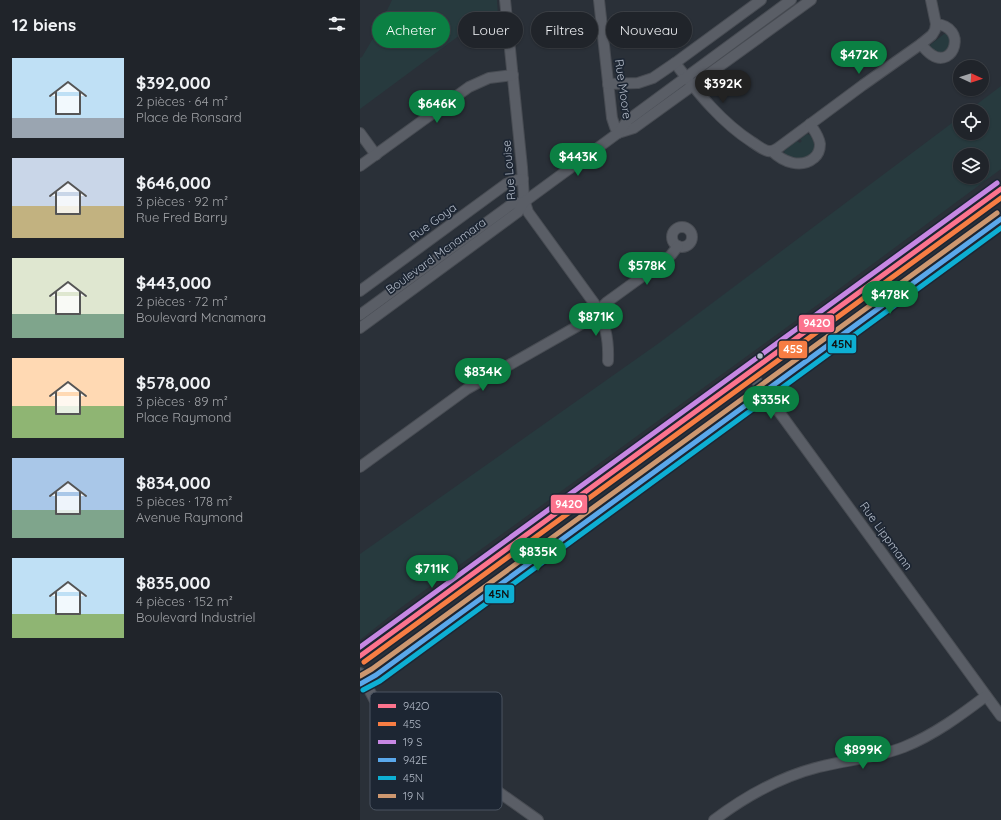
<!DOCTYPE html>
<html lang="fr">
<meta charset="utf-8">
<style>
:root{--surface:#20242a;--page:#282c32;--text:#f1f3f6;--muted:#a2a4a8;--line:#3d4147;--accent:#0b8043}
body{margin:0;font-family:Quicksand,sans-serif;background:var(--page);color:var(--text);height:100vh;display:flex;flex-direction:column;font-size:15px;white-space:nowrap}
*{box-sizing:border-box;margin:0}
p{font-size:13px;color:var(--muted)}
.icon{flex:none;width:22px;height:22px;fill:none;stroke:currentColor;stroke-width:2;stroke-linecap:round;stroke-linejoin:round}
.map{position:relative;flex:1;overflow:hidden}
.side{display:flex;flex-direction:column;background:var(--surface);width:360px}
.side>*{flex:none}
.banner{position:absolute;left:12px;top:12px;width:380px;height:36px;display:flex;gap:8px}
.needle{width:26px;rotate:93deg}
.fabs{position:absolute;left:593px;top:60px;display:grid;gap:8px}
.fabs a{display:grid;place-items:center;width:36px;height:36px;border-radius:50%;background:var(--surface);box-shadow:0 1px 3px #0004,0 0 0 1px var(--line);font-size:20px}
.price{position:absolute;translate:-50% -34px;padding:0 9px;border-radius:14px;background:var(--accent);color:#fff;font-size:13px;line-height:26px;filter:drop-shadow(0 1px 2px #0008)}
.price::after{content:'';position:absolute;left:50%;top:24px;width:12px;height:9px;margin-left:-6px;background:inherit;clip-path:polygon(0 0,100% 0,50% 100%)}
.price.selected{background:#222;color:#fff}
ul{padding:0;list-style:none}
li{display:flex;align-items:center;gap:12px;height:100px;padding:0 12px}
li span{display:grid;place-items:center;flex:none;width:112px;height:80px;border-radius:0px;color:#555}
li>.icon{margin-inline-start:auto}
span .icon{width:48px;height:48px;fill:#fffc;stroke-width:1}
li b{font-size:17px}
h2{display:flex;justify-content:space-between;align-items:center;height:48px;padding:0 12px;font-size:17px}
.chip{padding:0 14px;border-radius:18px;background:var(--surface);box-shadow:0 1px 3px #0004,0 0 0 1px var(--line);font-size:14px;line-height:36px}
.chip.selected{background:var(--accent);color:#fff}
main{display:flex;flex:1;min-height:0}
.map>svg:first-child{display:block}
.green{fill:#273a3e;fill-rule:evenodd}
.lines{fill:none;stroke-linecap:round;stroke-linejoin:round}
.minor-casing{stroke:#484c53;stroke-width:12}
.tertiary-casing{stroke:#484c53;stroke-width:14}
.minor{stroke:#5a5e66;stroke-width:10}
.tertiary{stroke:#5a5e66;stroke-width:12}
.bus-1-casing{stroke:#1d2633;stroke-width:8}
.bus-2-casing{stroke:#1d2633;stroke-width:8}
.bus-3-casing{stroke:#1d2633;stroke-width:8}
.bus-4-casing{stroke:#1d2633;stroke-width:8}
.bus-5-casing{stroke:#1d2633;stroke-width:8}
.bus-6-casing{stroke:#1d2633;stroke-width:8}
.bus-1{stroke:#fc738d;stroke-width:5}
.bus-2{stroke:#f77d43;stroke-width:5}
.bus-3{stroke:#c787e3;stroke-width:5}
.bus-4{stroke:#5aa8eb;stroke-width:5}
.bus-5{stroke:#0dafd3;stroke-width:5}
.bus-6{stroke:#cd976f;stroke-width:5}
.bus-dot{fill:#b4bcc9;stroke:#1d2633;stroke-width:1.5}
.labels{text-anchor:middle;stroke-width:3.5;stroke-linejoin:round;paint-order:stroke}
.street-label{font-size:12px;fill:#b4bcc9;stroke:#1d2633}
.key{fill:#1d2633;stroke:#4a5360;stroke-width:1}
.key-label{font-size:11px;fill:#b4bcc9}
.line-badge{stroke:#1d2633;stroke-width:1.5}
.badge-label{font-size:11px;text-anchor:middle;font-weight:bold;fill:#fff}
.pale-badge-label{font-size:11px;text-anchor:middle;font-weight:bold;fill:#111}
</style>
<main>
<section class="side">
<h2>12 biens<svg class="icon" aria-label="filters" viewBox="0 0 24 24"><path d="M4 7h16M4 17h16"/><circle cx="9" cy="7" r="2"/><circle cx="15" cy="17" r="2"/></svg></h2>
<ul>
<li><span style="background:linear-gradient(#bfe0f5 75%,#9aa5b1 0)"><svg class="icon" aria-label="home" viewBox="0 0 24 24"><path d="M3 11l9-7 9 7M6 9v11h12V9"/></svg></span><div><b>$392,000</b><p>2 pièces · 64 m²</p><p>Place de Ronsard</p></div></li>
<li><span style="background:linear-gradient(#c9d6e8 60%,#c2b280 0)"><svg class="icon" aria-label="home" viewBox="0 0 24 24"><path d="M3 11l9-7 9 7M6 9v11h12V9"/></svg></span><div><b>$646,000</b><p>3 pièces · 92 m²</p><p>Rue Fred Barry</p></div></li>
<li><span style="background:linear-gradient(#dfe7d0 70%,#7fa58c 0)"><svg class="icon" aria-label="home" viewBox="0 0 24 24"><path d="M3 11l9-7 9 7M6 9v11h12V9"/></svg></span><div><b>$443,000</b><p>2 pièces · 72 m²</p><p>Boulevard Mcnamara</p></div></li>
<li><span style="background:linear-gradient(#ffd9b3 60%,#8fb573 0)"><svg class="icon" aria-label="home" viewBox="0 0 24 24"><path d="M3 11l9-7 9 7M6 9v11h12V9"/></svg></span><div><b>$578,000</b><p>3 pièces · 89 m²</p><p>Place Raymond</p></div></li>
<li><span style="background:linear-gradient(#a9c7e8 65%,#7fa58c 0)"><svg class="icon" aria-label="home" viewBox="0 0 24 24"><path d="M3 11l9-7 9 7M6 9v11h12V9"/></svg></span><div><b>$834,000</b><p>5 pièces · 178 m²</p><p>Avenue Raymond</p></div></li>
<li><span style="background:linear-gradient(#bfe0f5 70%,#8fb573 0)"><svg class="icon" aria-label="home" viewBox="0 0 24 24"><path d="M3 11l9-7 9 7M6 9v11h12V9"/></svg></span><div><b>$835,000</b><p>4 pièces · 152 m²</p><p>Boulevard Industriel</p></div></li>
</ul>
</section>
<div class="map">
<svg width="641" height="820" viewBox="0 0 641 820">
<rect width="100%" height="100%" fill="#2a3038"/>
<g class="green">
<polygon points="32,0 137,0 138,16 100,21 100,35 0,109 0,58 2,57 15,35"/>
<path d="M584 34H586C601 47 574 62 570 45Z"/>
<path d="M641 86V169L460 303 39 609 0 640V554L299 343 600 117V133H622V111H608ZM600 155H622V177H600Z"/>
<path d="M447 134C451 135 452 137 453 141 458 152 449 159 438 159 434 160 429 157 425 155L424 151 425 150 437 141 440 143 442 141 440 139Z"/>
</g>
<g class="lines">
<g class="minor-casing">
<g id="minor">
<path d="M145 0 162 167 164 199 168 212 234 303C245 324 249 337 248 361"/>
<polyline points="239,0 252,118 255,127 258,133"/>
<path d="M561 44C564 48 567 52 572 55 594 69 608 27 576 24"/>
<path d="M315 63C338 93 361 122 392 142 397 145 403 150 408 151 414 152 418 148 422 145L503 85 561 44 572 35 575 30 576 24 571 0"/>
<polyline points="248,84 278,83 293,78 315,63 401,0"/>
<polyline points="0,133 16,155"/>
<polyline points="258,133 274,128 451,0"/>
<path d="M412 151C423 162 441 169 454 158 459 154 460 150 460 144 459 136 454 130 450 124"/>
<polyline points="0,166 109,87 129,78 153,75"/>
<circle cx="322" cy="237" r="10"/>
<polyline points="0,291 146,184 153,181 163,179"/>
<polyline points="0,315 152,204 164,202"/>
<polyline points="0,328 158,212 164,202 258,133 268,120 431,0"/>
<polyline points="390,372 641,716"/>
<polyline points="0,467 107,389 230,319 247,302 305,260 311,255 318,246"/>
<polyline points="0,673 14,699 26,710 68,742 178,820"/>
<path d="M354 820C386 796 419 777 459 767 487 760 516 758 544 747 574 735 601 715 626 696"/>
</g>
</g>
<g class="tertiary-casing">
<g id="tertiary">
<polyline points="0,656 641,189"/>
<polyline points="0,684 16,675 641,219"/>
</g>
</g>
<use href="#minor" class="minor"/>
<use href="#tertiary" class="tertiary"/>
<g class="bus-1-casing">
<polyline id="bus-1" points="0,656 641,189"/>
</g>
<g class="bus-2-casing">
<polyline id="bus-2" points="4,662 641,198"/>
</g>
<g class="bus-3-casing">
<polyline id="bus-3" points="0,647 637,183"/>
</g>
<g class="bus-4-casing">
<polyline id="bus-4" points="0,684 16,675 641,219"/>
</g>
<g class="bus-5-casing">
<polyline id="bus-5" points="3,690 20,681 641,228"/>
</g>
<g class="bus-6-casing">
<polyline id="bus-6" points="0,676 12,669 637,213"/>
</g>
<use href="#bus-1" class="bus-1"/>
<use href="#bus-2" class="bus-2"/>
<use href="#bus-3" class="bus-3"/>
<use href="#bus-4" class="bus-4"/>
<use href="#bus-5" class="bus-5"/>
<use href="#bus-6" class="bus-6"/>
</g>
<circle class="bus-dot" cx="400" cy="356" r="3.5"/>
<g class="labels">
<g class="street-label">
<text transform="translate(263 89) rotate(82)" y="4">Rue Moore</text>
<text transform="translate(149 170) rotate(-95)" y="4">Rue Louise</text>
<text transform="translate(73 222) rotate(-36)" y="4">Rue Goya</text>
<text transform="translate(76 256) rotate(-36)" y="4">Boulevard Mcnamara</text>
<text transform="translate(526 536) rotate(54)" y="4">Rue Lippmann</text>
</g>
</g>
<rect x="10" y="692" width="132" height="118" rx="6" class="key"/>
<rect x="18" y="704" width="18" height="4" fill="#fc738d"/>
<rect x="18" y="722" width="18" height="4" fill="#f77d43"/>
<rect x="18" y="740" width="18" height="4" fill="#c787e3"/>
<rect x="18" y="758" width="18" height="4" fill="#5aa8eb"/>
<rect x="18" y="776" width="18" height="4" fill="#0dafd3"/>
<rect x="18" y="794" width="18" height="4" fill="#cd976f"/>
<g class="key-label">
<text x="43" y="710">942O</text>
<text x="43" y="728">45S</text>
<text x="43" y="746">19 S</text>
<text x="43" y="764">942E</text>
<text x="43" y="782">45N</text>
<text x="43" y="800">19 N</text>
</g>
<g class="line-badge">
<rect x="438" y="314" width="37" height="19" rx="4" fill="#fc738d"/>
<rect x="467" y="334" width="30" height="20" rx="4" fill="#0dafd3"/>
<rect x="418" y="340" width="30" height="19" rx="4" fill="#f77d43"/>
<rect x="190" y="494" width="38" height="20" rx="4" fill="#fc738d"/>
<rect x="124" y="584" width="31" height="20" rx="4" fill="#0dafd3"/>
</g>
<g class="badge-label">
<text x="457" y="327">942O</text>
<text x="433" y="353">45S</text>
<text x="209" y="508">942O</text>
</g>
<g class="pale-badge-label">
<text x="482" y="348">45N</text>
<text x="139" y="598">45N</text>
</g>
</svg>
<div class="fabs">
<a><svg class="needle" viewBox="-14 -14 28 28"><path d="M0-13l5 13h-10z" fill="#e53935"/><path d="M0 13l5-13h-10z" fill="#a2a4a8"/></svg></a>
<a><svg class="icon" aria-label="locate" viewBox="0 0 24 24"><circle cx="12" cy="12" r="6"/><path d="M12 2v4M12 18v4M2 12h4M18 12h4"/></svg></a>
<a><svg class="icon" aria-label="layers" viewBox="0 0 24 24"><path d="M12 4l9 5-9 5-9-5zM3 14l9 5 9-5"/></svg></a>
</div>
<b class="price" style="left:499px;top:75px">$472K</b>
<b class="price selected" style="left:363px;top:104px">$392K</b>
<b class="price" style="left:77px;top:124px">$646K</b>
<b class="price" style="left:218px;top:177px">$443K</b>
<b class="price" style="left:287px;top:286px">$578K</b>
<b class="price" style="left:530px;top:315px">$478K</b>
<b class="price" style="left:236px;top:337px">$871K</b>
<b class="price" style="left:123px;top:392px">$834K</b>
<b class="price" style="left:411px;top:420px">$335K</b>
<b class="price" style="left:178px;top:572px">$835K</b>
<b class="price" style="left:72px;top:589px">$711K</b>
<b class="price" style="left:503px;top:770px">$899K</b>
<div class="banner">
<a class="chip selected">Acheter</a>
<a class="chip">Louer</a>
<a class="chip">Filtres</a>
<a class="chip">Nouveau</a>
</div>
</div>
</main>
